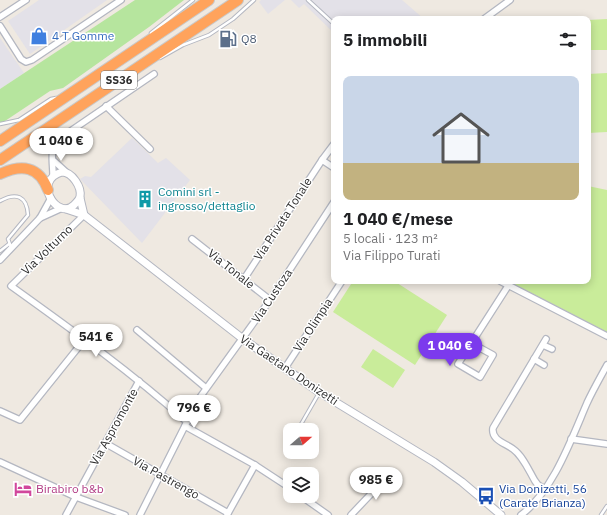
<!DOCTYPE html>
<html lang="it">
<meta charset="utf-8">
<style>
:root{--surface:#fff;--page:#f2f2f2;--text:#202124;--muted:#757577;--line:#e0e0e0;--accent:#7c3aed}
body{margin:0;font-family:"IBM Plex Sans",sans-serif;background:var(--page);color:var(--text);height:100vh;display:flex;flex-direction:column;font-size:15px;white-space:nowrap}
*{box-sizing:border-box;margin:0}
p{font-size:13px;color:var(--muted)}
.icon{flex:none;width:22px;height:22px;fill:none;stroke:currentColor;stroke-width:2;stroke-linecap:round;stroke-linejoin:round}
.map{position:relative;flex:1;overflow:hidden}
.details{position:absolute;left:331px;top:16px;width:260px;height:268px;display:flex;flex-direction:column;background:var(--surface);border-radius:8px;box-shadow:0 2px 10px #0003}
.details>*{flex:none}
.needle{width:26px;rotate:70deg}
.tools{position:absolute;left:283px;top:423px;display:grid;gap:8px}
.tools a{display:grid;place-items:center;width:36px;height:36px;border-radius:8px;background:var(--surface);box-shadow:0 2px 10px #0003;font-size:20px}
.price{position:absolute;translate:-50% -34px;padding:0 9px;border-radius:14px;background:#fff;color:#222;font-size:13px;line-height:26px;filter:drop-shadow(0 1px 2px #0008)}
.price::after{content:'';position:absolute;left:50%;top:24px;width:12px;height:9px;margin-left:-6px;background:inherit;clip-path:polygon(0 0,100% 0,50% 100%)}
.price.selected{background:var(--accent);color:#fff}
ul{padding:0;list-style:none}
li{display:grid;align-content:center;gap:8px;height:212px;padding:0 12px}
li+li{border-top:1px solid var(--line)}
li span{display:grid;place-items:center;height:124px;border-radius:8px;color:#555}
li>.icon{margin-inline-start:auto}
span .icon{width:72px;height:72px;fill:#fffc;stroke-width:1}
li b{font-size:17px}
h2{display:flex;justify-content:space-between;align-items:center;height:48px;padding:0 12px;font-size:17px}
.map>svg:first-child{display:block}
.industrial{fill:#e3e1e8}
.green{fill:#b6e59e}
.pitch{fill:#c9ec9a}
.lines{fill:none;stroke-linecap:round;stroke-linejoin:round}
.lane-casing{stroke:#b4b7c1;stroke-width:4.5}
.street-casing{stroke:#b4b7c1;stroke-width:8}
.secondary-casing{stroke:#b4b7c1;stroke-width:9}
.highway-casing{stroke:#c9c9c9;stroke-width:12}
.lane{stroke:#fff;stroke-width:2.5}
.street{stroke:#fff;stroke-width:5.5}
.secondary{stroke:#fff;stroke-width:7}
.highway{stroke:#ffa35c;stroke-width:10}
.labels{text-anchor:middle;stroke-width:3;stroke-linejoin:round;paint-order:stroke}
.shield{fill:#fff;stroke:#6d6d6d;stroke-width:1}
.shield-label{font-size:11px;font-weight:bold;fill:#2e2e2e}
.shop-label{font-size:12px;fill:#366cbe;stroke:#fff;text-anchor:start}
.service-label{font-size:12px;fill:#4e5e75;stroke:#fff;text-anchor:start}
.culture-label{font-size:12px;fill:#0d838f;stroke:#fff;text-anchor:start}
.street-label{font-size:12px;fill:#2e2e2e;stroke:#fff}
.hotel-label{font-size:12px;fill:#b23c85;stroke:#fff;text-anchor:start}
.transit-label{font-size:12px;fill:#164399;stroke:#fff;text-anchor:start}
</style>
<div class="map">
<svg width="607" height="515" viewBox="0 0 607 515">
<rect width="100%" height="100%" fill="#efe9e1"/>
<g class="industrial">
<polygon points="39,0 107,0 30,54 8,21"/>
<polygon points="261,0 285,0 268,14 259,2"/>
<polygon points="291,0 402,0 424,19 334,19 334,33 304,4 299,8"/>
<polygon points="0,38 24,73 0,89"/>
<polygon points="132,138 158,163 166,158 190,180 142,243 80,179 85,176 91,177"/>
</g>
<polygon class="green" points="135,0 184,0 149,27 63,88 50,91 2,123 0,122 0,89"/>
<g class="pitch">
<polygon points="607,19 607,50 588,50 588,20"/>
<polygon points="607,73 607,132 588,133 588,74"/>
<polygon points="588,186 607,190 607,332 508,281 588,281"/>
<polygon points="353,281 394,281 447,315 415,365 333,312"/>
<polygon points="373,349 405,370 393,388 361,367"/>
</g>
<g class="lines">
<g class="lane-casing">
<g id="lane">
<polyline points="308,0 334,24"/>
<polyline points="151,33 193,0"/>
<polyline points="160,58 183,45 209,35 233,19 254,0"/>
<polyline points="0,124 19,120 51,99 56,98"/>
<path d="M0 201C16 192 27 196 28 215L8 239 11 247"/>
<polyline points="0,251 9,244"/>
<polyline points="300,426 319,393"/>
<polyline points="601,515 607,506"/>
</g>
</g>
<g class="street-casing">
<g id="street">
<polyline points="0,17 26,0"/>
<polyline points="484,19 510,0"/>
<polyline points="0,26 21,59 26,62 32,60 121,0"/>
<polyline points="106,106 150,149"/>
<polyline points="322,160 334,168"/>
<polyline points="54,161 66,172"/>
<path d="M53 175C53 164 50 152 56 141L154 74"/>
<path d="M84 215 11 286C71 329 131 372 187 422"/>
<polyline points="40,218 62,208"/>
<polyline points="192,239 270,300"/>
<polyline points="0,260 40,218 51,198"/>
<polyline points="244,279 322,160 334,144"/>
<polyline points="500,281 607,336"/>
<polyline points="137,330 206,388"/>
<polyline points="471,343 493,355 480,377 458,364 508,286"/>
<polyline points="543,345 552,349"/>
<polyline points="534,359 544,365"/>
<polyline points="285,368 342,281"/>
<polyline points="0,411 20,420 85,339"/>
<polyline points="185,426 255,465 290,488"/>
<polyline points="571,439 607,444"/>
<polyline points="105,443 228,513"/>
<polyline points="0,462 76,497 125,515"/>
<path d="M545 489 538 485 535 481C529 471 523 456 513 449 505 443 491 440 493 428L546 339"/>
<polyline points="301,496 328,515"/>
<polyline points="66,515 139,381"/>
<polyline points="140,515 198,400 270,300 334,202"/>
<polyline points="227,515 255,465"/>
<polyline points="351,515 388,476"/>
<path d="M521 515C553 491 571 440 587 403 593 390 600 378 607 365"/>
</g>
</g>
<g class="secondary-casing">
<g id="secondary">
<path d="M62 172C72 172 82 187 80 197 79 200 76 203 74 205 58 221 31 181 62 172Z"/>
<polyline points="80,198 84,215"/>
<polyline points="66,209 84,215 243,339 319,392 434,462 462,482 501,515"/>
</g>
</g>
<g class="highway-casing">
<g id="highway">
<polyline points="0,141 209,0"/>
<polyline points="0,160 238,0"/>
<path d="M0 174C22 164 39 166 48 190"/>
</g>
</g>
<use href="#lane" class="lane"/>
<use href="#street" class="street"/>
<use href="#secondary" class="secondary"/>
<use href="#highway" class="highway"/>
</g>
<defs>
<g id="shop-bare" transform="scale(1.38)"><path d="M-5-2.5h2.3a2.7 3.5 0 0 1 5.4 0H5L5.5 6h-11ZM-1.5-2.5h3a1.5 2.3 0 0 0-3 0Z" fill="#3f7fe0" stroke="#fff" stroke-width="2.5" paint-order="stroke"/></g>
<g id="fuel-bare" transform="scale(1.38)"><path d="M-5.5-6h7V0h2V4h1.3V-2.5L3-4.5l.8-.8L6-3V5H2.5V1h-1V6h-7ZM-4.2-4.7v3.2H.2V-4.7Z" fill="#5c6f8a" stroke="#fff" stroke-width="2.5" paint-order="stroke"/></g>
<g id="building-bare" transform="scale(1.38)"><path d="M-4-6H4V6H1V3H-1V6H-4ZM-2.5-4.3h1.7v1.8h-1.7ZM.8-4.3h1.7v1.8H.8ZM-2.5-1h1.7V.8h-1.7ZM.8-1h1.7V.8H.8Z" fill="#0f9aa8" stroke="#fff" stroke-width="2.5" paint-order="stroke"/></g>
<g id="hotel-bare" transform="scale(1.38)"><path d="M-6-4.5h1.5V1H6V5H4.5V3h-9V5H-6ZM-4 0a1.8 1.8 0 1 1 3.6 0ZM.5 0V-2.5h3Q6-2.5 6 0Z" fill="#d1479c" stroke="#fff" stroke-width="2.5" paint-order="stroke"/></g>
<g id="bus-bare" transform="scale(1.38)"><path d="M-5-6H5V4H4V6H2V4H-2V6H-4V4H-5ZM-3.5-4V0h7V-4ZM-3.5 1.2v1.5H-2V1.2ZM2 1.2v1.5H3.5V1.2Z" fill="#1a4fb4" stroke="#fff" stroke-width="2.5" paint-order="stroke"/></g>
</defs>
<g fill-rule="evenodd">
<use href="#shop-bare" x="39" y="36"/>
<use href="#fuel-bare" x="228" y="39"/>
<use href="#building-bare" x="145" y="199"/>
<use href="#hotel-bare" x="23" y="489"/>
<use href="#bus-bare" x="486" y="496"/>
</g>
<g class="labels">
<rect class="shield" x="101" y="71" width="36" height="18" rx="3"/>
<g class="shield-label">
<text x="119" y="84">SS36</text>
</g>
<g class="shop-label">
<text x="52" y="40">4 T Gomme</text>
</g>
<g class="service-label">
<text x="241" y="43">Q8</text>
</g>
<g class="culture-label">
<text x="158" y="196">Comini srl -<tspan x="158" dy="14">ingrosso/dettaglio</tspan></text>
</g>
<g class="street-label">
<text transform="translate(283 219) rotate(-57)" y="4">Via Privata Tonale</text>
<text transform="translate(47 250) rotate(-44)" y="4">Via Volturno</text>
<text transform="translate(231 269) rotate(38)" y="4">Via Tonale</text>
<text transform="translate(272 296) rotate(-56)" y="4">Via Custoza</text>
<text transform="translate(313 325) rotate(-57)" y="4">Via Olimpia</text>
<text transform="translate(289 370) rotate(34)" y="4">Via Gaetano Donizetti</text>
<text transform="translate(114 427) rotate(-61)" y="4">Via Aspromonte</text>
<text transform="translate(166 478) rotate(29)" y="4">Via Pastrengo</text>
</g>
<g class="hotel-label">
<text x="36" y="493">Birabiro b&amp;b</text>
</g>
<g class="transit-label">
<text x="499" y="493">Via Donizetti, 56<tspan x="499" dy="14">(Carate Brianza)</tspan></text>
</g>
</g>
</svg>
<div class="tools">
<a><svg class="needle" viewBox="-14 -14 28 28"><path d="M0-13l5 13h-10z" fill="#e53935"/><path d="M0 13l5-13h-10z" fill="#757577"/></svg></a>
<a><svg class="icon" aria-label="layers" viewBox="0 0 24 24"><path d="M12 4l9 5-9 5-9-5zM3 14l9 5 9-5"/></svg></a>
</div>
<b class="price" style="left:61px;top:162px">1 040 €</b>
<b class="price" style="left:96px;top:358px">541 €</b>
<b class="price selected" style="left:450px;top:367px">1 040 €</b>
<b class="price" style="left:194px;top:429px">796 €</b>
<b class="price" style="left:376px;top:501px">985 €</b>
<section class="details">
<h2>5 immobili<svg class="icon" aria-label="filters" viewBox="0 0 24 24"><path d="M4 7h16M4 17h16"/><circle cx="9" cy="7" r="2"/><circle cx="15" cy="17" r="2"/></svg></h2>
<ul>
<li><span style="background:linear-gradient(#c9d6e8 70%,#c2b280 0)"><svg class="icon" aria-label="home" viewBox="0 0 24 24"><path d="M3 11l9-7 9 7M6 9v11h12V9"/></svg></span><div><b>1 040 €/mese</b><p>5 locali · 123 m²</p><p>Via Filippo Turati</p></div></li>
</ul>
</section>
</div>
